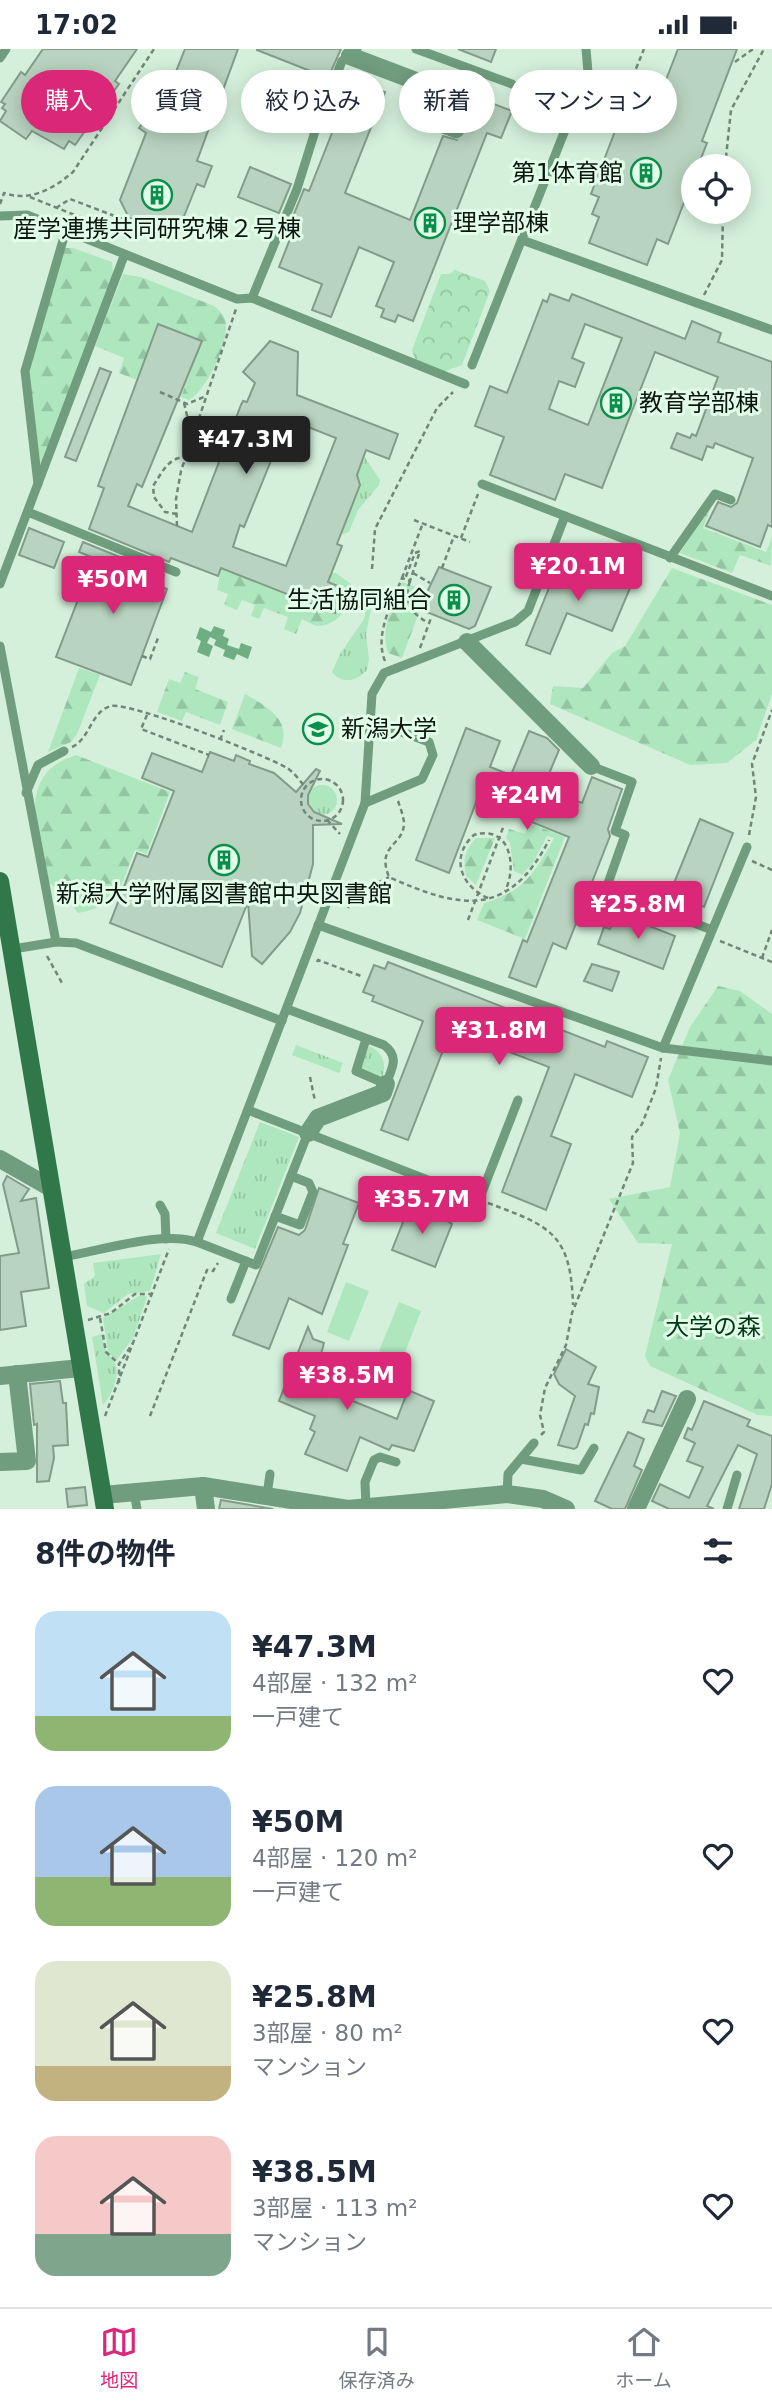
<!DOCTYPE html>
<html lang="ja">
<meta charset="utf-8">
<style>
:root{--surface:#fff;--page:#f6f6f7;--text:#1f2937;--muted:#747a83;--line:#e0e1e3;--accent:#db2777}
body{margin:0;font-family:"DejaVu Sans","Noto Sans JP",sans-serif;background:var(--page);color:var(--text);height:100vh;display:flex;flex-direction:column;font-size:26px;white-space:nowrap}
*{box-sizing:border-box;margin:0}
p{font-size:23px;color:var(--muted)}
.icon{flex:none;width:38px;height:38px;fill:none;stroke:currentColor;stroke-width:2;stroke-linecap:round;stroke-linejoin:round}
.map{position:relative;height:1460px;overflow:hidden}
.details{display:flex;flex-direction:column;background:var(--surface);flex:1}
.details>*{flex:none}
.banner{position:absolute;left:21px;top:21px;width:732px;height:63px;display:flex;gap:14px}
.controls{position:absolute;left:681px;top:105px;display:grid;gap:14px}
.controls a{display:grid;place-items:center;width:70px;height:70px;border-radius:50%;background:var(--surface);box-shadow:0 4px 18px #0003;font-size:35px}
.price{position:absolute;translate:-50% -60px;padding:0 16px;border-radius:7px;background:var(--accent);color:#fff;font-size:23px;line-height:46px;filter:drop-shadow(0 2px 4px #0008)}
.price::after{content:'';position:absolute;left:50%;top:42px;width:21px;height:16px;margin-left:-10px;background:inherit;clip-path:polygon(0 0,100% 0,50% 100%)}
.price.on{background:#222;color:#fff}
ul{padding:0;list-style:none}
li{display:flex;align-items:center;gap:21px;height:175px;padding:0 35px}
li span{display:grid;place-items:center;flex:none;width:196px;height:140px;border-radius:21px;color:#555}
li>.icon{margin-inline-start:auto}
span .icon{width:84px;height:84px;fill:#fffc;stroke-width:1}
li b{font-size:30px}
h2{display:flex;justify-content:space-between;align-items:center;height:84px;padding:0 35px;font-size:30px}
.pill{padding:0 24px;border-radius:32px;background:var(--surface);box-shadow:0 4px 18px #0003;font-size:24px;line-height:63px}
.pill.on{background:var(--accent);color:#fff}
.status{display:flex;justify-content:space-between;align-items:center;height:49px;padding:0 35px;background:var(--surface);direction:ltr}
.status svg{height:19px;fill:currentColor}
.menu{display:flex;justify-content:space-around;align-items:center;height:98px;border-top:2px solid var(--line);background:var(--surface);font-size:19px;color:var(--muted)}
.menu a{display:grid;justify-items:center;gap:4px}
.menu .on{color:var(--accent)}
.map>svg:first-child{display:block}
.grass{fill:url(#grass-tufts)}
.forest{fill:url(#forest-firs)}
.park{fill:url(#park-crowns)}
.pitch{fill:#aee7be}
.water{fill:#6fae82}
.building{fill:#b8d3bf;stroke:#829c89;stroke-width:2;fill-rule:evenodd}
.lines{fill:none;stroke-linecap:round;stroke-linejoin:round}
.street-tunnel{stroke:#b6cfbc;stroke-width:18;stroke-dasharray:18 9;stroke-linecap:butt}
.path{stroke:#728677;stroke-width:2.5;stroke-dasharray:5 3.5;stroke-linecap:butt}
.lane{stroke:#709d7d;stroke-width:9}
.street{stroke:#709d7d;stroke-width:18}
.secondary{stroke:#30784a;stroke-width:18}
.labels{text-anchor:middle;stroke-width:6;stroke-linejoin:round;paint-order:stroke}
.poi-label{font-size:24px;fill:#0c160f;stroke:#e1fde8;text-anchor:start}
.park-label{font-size:24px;fill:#023619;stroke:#e1fde8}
</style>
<div class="status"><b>17:02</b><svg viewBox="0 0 49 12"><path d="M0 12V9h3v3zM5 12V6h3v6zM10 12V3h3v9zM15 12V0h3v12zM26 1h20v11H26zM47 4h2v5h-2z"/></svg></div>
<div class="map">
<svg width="772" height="1460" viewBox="0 0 772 1460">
<defs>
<pattern id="grass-tufts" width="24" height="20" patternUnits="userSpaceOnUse" patternTransform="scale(1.75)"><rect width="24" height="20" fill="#aee7be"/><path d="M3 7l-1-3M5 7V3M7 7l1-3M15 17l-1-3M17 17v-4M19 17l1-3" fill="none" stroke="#94c5a2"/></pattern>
<pattern id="forest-firs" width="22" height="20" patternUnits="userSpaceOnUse" patternTransform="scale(1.75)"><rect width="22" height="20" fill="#aee7be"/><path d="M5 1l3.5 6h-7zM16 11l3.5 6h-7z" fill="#94c5a2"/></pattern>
<pattern id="park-crowns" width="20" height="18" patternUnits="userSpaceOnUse" patternTransform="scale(1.75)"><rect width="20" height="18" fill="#aee7be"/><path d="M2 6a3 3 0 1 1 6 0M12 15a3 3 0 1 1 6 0" fill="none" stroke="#94c5a2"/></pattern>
</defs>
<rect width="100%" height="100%" fill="#d4f0db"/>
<g class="grass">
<polygon points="364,407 380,431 379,436 358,461 349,483 340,486 360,436 357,426"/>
<path d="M369 548 373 550 366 585 369 610 367 621C357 632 342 636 332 623L340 605 364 570Z"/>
<circle cx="322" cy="751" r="15"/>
<polygon points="296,996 343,1014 339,1024 292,1006"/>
<path d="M369 997C383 1003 387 1015 382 1029L360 1020Z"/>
<polygon points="260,1073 299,1088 255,1200 216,1184"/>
<polygon points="161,1205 150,1242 128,1245 104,1264 87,1257 84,1235 95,1227 93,1214"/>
<polygon points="142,1245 147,1248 133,1289 116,1312 108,1303 103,1269"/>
<path d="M102 1285C104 1304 111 1305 116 1317 119 1328 111 1349 103 1356L92 1288Z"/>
</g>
<g class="forest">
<polygon points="65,199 73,199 112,213 113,225 40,423 29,320"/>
<path d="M123 225 141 228 214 257C219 261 223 265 225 270 231 291 207 341 189 351L181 348 202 292 158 275 137 331 119 324 124 309 95 297Z"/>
<polygon points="714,451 703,479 766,503 772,488 771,517 740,506 732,524 680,504"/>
<path d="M221 519 335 564 345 540 303 523 336 524 351 535C352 555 340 576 319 577 314 577 306 572 302 570L296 585 284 580 288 568 264 559 259 570 251 567 255 556 242 551 237 561 224 556 228 545 217 541Z"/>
<polygon points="672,519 772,556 772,645 756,691 727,714 690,716 550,655 553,637 583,639 612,604 625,597"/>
<path d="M402 533 427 542 402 609 388 604C380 579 393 555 402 533Z"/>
<polygon points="79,619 100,626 77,685 71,693 48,703"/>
<polygon points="185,623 199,628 195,640 228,653 220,676 186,663 182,672 157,663 169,630 180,634"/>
<path d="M245 645C266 657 292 670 281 699L232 680Z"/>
<path d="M76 706 170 743 147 805 135 801C119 839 123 855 78 864L64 845 49 834C39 788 13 725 76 706Z"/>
<path d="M529 774 565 788 525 890 477 871 484 854C523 842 532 828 552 793L554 789 547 787 533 814 522 826 514 822 510 794 506 789 509 780 525 785Z"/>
<path d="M476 789H495L476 836 466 827C463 811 464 802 476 789Z"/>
<polygon points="718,937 740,942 772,965 772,1367 758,1366 650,1317 645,1307 672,1195 638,1194 609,1150 670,1138 680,1084 668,1031 690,978"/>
</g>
<polygon class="park" points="455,221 485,232 490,242 462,316 443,323 416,314 412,301 441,225 450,225"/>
<g class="pitch">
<polygon points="346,1233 369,1242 349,1292 327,1283"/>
<polygon points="399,1253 421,1262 402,1311 379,1302"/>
</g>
<polygon class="water" points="214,577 225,581 223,587 229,590 227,596 239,600 241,594 252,598 248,610 237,605 234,611 223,607 225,601 214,596 216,591 210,588 207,594 213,597 209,608 197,603 201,592 196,589 200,578 211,583"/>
<g class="building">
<polygon points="43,0 137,0 115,32 119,35 75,96 69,92 64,100 32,82 26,90 0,72 6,62 2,59 5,55 1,53 21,23 25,26"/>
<polygon points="185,0 238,0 197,112 212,117 204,138 197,135 176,187 129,169 120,151 146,84 139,79 171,35"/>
<polygon points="341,0 328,29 257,1 257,0"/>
<polygon points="458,0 496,0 491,13"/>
<polygon points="678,0 737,0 702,92 707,94 698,117 693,117 693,130 668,195 657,190 647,216 589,194 599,168 592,165 599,148 591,145 617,77 624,80 630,64 650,72"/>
<polygon points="353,31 385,43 345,144 410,171 443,87 457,91 466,84 464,72 448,65 458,41 512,62 501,89 487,84 413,272 398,266 395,273 381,268 384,260 376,257 394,213 359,198 331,268 312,261 322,235 279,218 297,172 292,170 304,140 309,142"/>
<polygon points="250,118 291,135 279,164 238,148"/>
<path d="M550 245 569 252 572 245 685 290 692 272 721 284 718 293 772 313V478L768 476 760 498 706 477 718 453 731 458 737 454 753 409 715 394 713 399 707 397 702 411 671 399 677 384 690 389 692 385 696 387 718 328 655 303 602 439 565 425 555 451 490 426 504 388 475 377 490 337 507 344 543 251 547 253ZM585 275 622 289 588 376 549 360 559 332 575 338 584 314 572 309Z"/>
<path d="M158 275 202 292 142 438 137 435 128 457 192 483 241 356 243 352 247 353 255 334 243 323 270 292 298 303 297 346 398 385 389 410 366 401 357 426 360 436 337 495 342 497 328 533 345 540 335 564 221 519 218 527 171 509 169 513 89 480 104 439 98 437ZM288 370 336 389 286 517 233 498 240 476 244 478Z"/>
<polygon points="100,319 111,323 76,412 65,408"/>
<polygon points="29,479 64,493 54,519 19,506"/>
<polygon points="83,493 164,526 160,537 167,540 131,636 56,608 94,509 79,503"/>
<polygon points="559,514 600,530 604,520 633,532 612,582 567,564 550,605 526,596"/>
<polygon points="439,518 491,538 475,577 469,580 419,560"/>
<polygon points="466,679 500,692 490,718 511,726 529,682 547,689 559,701 543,739 582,754 592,728 622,740 608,780 610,787 566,900 553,894 536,938 509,928 523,891 527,893 569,788 477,751 449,824 416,811"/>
<polygon points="210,703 234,712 236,706 250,712 249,715 274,724 296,743 316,720 320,722 308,746 308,755 314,763 342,775 313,776 313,815 300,864 290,883 262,915 252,907 248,853 222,918 110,874 137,804 148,808 174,742 142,729 152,704 202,723"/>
<polygon points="700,770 733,784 704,858 670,844"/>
<polygon points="616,864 675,887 663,920 598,895 604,878 610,880"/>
<polygon points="388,913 605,998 607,992 648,1008 632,1048 575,1025 551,1087 571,1095 546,1161 502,1143 549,1018 451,981 408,1091 381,1081 423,972 372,952 374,947 363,943 374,916 385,920"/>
<polygon points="592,915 619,923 612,942 584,932"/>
<polygon points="7,1127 29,1140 21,1152 36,1149 49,1239 21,1243 26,1277 0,1281 0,1207 19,1204 3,1135"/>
<polygon points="319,1139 359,1154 343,1195 348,1196 322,1265 289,1249 269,1300 233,1286 278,1178 299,1186 305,1181"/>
<polygon points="409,1158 432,1163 452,1175 435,1218 392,1201"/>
<polygon points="308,1278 313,1290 324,1294 321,1305 338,1346 397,1370 408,1341 434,1352 414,1402 392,1396 389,1401 360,1388 347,1422 305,1405 315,1383 310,1380 315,1367 279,1352"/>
<polygon points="566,1300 596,1318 588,1335 599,1338 594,1365 591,1364 588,1376 585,1375 577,1398 574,1400 558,1396 575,1347 559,1335 554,1325"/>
<polygon points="60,1332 63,1354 66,1354 68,1396 53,1397 54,1409 49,1432 37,1433 37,1375 34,1376 30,1335"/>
<polygon points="662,1342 676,1347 662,1377 643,1373 648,1361 654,1363"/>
<polygon points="704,1352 750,1371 747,1377 772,1387 772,1435 764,1460 739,1460 757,1405 738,1396 707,1457 714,1460 669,1460 652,1452 660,1435 689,1449 703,1418 687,1412 695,1394 684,1389 688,1379 692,1381"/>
<polygon points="628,1383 644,1390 634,1417 642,1421 625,1460 612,1460 595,1452"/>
<polygon points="85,1438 87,1456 68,1458 66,1440"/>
<polygon points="221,1451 273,1460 219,1460"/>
</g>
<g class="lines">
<polyline class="street-tunnel" points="456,80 476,88"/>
<g class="path">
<polyline points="735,13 753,0"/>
<polyline points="599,25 629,37 644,0"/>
<polyline points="632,31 661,43"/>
<polyline points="522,38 565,54"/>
<polyline points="621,79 638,34"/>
<polyline points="725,117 731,61 764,0"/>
<polyline points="30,148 127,187"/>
<path d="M0 155 4 144C30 153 53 140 73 123L154 0"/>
<polyline points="56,159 70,150 133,174"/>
<polyline points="127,189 135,171"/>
<polyline points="704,246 722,211 723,163"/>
<polyline points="160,343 187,355 206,347"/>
<polyline points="184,354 192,387"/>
<path d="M177 465 165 463 154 448 153 437C162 424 168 408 186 408"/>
<polyline points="414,471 470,493"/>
<polyline points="177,477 176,450 181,422 236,260"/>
<polyline points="461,489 478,445"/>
<polyline points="442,519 454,487"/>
<polyline points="372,520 375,480 437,359 453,343"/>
<polyline points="413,524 430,534"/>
<polyline points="402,529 423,474"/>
<path d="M410 532C403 553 409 562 428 574"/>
<polyline points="420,599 431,569"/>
<polyline points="142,607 150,610 158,589"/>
<path d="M385 612C374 586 392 554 402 529L410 532 420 502 415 504 405 530"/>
<polyline points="147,666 141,680 209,706"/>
<polyline points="220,691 224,681"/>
<path d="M72 698C90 690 91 662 111 657 131 653 265 706 287 719 294 723 300 732 305 738"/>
<circle cx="322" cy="751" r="21"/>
<path d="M398 752C400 758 404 768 404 775 403 797 376 796 389 828 460 860 508 870 549 791"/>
<polyline points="327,771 340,785"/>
<polyline points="749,786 756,748 752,715 772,661"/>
<polyline points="752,812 772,821"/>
<path d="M488 849C460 837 450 807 474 786 509 775 518 816 505 842"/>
<polyline points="348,859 352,847 389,828"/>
<polyline points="468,871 504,776"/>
<polyline points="720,892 772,913"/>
<polyline points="47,907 62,934"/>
<polyline points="762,909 772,881"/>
<polyline points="317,913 318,911 361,927"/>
<polyline points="310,1028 315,1052"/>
<path d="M488 1154C550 1177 571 1184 573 1256"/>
<polyline points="100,1269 106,1303 119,1315"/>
<polyline points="88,1271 111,1264 135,1245 152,1245"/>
<polyline points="119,1334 119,1315 133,1294"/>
<polyline points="105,1367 169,1200"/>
<polyline points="150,1367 207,1221 213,1222 218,1214"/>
<polyline points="541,1386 544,1383 540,1366 545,1339 566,1296 572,1264 633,1114 632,1088 642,1075 656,1039 661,1009"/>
</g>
<g class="lane">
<polyline points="416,0 512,35"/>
<polyline points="0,9 6,0"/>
<polyline points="0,167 27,166 237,250 252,249 465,335"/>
<polyline points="522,191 772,281"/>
<polyline points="252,249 297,140 317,76 342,12 357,0"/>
<polyline points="472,316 588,23 586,0"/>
<polyline points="38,435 25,322 66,181"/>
<polyline points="482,435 772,547"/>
<polyline points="28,463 176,523"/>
<polyline points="670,509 715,445 731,451"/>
<polyline points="0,535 124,207"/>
<polyline points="0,597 56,893 76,894 282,972"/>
<polyline points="591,717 632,733 615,782 625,786 606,840 712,881"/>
<polyline points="26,744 38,716 64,702"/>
<polyline points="365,754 422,730 433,706 429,693 372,672"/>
<polyline points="318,876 663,999 772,1012"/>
<polyline points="13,900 56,893"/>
<path d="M287 960 384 996C400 1008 392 1019 386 1035L356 1022 366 990"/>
<polyline points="663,999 747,798"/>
<polyline points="248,1061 479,1151 518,1051"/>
<polyline points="160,1156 165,1165 166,1190"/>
<polyline points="275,1167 300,1176 313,1143 309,1134 291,1127"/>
<polyline points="197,1193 256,1216 308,1084"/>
<path d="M63 1208C101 1202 162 1181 197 1193L365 754 372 645 384 624 515 573 528 562 565 467"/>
<polyline points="231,1250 246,1212"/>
<polyline points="521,1410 581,1421 594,1399"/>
<polyline points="134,1443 137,1460"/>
<polyline points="507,1445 508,1425 534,1394"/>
<polyline points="267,1446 270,1425"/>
<polyline points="366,1458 365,1433 374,1411 380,1408 396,1413"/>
<polyline points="727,1460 737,1426"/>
</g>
<g class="street">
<polyline points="350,7 437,40 429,60 434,72 456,80"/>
<polyline points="467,593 591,717"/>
<polyline points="308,1084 318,1069 383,1044 386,1035"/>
<polyline points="0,1110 51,1139"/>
<polyline points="0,1327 80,1319"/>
<polyline points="0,1413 27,1412 17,1325"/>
<polyline points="203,1437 206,1460"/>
<polyline points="103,1446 203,1437 348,1460 507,1445 543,1450 566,1460"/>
<polyline points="636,1460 687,1350"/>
</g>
<polyline class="secondary" points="0,832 105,1460"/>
</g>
<defs>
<g id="building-ring" transform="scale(1.575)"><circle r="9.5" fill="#e1fde8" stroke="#0a8e4b" stroke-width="1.5"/><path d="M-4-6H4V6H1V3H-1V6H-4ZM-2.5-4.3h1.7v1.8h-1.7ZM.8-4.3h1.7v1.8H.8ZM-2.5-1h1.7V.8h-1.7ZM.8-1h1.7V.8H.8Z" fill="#0a8e4b"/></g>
<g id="university-ring" transform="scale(1.575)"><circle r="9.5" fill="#e1fde8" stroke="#0a8e4b" stroke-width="1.5"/><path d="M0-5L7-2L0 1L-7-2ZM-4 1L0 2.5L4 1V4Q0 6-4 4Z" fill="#0a8e4b"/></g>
</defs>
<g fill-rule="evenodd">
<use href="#building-ring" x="646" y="124"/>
<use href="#building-ring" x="157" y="146"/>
<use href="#building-ring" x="430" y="174"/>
<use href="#building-ring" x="616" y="354"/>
<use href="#building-ring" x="454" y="551"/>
<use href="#university-ring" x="318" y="680"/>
<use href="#building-ring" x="224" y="811"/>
</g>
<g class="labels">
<g class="poi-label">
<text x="623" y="132" text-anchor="end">第1体育館</text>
<text x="453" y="182">理学部棟</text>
<text x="157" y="188" text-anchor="middle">産学連携共同研究棟２号棟</text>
<text x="639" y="362">教育学部棟</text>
<text x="431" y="559" text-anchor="end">生活協同組合</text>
<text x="341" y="688">新潟大学</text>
<text x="224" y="853" text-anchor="middle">新潟大学附属図書館中央図書館</text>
</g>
<g class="park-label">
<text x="713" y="1286">大学の森</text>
</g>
</g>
</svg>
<div class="controls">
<a><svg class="icon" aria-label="locate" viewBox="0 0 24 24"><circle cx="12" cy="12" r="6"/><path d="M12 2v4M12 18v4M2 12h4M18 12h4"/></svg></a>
</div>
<b class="price on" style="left:246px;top:427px">¥47.3M</b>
<b class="price" style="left:578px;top:554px">¥20.1M</b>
<b class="price" style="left:113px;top:567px">¥50M</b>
<b class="price" style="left:527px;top:783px">¥24M</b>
<b class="price" style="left:638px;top:892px">¥25.8M</b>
<b class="price" style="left:499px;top:1018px">¥31.8M</b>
<b class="price" style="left:422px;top:1187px">¥35.7M</b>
<b class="price" style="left:347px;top:1363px">¥38.5M</b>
<div class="banner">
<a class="pill on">購入</a>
<a class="pill">賃貸</a>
<a class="pill">絞り込み</a>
<a class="pill">新着</a>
<a class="pill">マンション</a>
</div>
</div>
<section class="details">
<h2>8件の物件<svg class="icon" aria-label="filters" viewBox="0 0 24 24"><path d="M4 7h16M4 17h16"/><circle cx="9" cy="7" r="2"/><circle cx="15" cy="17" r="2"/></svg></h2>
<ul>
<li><span style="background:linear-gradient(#bfe0f5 75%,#8fb573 0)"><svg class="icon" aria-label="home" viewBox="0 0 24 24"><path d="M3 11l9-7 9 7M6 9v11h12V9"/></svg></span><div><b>¥47.3M</b><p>4部屋 · 132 m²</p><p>一戸建て</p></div><svg class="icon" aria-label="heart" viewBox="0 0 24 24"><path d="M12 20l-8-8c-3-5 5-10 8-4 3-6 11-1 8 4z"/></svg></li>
<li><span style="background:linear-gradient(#a9c7e8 65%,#8fb573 0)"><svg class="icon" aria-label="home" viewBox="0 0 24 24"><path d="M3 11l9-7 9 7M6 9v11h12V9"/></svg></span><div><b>¥50M</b><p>4部屋 · 120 m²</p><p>一戸建て</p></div><svg class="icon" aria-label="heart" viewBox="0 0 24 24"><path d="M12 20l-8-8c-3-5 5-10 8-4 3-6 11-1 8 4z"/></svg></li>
<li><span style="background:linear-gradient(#dfe7d0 75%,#c2b280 0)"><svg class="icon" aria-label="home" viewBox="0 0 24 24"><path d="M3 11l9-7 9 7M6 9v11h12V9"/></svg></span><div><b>¥25.8M</b><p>3部屋 · 80 m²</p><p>マンション</p></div><svg class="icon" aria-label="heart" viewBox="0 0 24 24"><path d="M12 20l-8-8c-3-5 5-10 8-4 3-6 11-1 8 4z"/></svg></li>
<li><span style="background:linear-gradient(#f6c9c9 70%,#7fa58c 0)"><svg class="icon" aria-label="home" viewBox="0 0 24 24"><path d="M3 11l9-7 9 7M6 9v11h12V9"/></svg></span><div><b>¥38.5M</b><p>3部屋 · 113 m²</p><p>マンション</p></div><svg class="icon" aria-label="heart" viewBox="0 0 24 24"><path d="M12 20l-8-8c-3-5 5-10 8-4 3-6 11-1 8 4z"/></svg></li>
</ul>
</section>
<nav class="menu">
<a class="on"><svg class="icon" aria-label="map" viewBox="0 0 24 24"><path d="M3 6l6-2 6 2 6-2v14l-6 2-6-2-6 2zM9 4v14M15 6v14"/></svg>地図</a>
<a><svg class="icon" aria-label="saved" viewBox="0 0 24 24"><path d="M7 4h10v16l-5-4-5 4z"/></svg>保存済み</a>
<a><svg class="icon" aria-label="home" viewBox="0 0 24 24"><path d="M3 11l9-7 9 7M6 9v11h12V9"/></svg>ホーム</a>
</nav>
